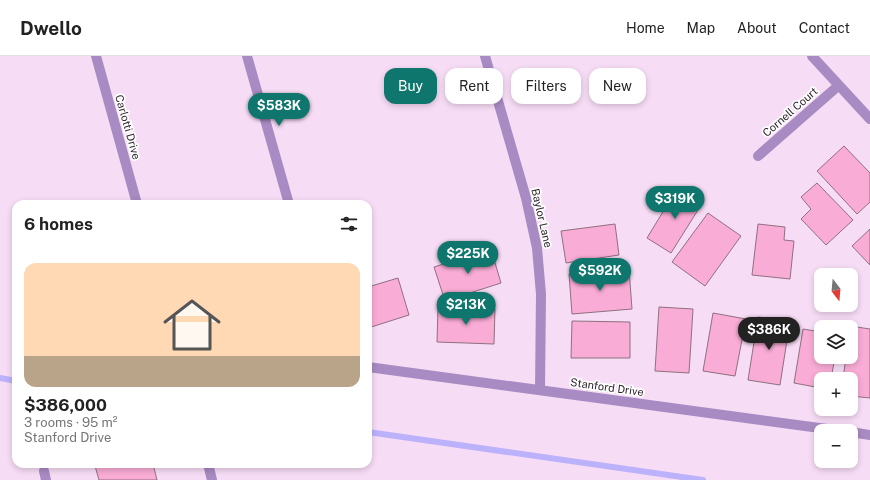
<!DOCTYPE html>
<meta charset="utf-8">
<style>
:root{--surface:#fff;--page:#f6f6f6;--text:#222;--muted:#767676;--line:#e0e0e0;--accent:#0f766e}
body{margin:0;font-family:"Public Sans",sans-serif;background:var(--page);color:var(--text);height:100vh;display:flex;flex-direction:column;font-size:15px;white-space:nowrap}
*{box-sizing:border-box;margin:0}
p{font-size:13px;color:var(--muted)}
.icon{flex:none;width:22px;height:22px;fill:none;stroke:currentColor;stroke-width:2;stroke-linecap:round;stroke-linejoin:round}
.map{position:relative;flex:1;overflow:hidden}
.drawer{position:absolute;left:12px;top:144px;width:360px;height:268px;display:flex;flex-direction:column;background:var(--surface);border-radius:12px;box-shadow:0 2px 6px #0003}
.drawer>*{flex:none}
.banner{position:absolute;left:384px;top:12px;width:380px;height:36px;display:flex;gap:8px}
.needle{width:26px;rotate:164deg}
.tools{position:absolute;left:814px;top:212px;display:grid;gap:8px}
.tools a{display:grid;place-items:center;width:44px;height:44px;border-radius:8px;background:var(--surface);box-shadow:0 2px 6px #0003;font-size:20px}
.price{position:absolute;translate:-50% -34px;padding:0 9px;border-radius:14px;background:var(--accent);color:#fff;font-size:13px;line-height:26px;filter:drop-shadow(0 1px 2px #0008)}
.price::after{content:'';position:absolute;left:50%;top:24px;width:12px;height:9px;margin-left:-6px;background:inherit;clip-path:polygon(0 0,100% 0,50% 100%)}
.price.on{background:#222;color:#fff}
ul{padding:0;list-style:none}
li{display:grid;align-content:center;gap:8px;height:212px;padding:0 12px}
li+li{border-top:1px solid var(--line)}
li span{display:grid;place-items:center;height:124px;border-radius:12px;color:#555}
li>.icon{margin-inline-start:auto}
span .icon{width:72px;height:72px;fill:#fffc;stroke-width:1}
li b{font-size:17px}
h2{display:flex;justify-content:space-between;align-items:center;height:48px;padding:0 12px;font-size:17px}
.pill{padding:0 14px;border-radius:12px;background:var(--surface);box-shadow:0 2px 6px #0003;font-size:14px;line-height:36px}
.pill.on{background:var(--accent);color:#fff}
header{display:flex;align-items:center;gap:24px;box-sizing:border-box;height:56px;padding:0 20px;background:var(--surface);border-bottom:1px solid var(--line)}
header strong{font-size:19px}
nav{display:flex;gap:22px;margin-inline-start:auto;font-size:14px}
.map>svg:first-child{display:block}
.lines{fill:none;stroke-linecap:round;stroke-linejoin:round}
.stream{stroke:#bbb2fb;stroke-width:6}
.building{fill:#f9acd5;stroke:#8f7080}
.minor{stroke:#a88bc2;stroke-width:10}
.labels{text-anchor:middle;stroke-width:3.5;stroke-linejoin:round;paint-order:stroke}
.street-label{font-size:11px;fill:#312730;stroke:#fff}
</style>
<header>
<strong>Dwello</strong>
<nav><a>Home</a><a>Map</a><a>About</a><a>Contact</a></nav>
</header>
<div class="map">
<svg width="870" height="424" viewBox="0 0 870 424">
<rect width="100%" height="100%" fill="#f7dcf5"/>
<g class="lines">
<g class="stream">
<polyline points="0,322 16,325"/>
<polyline points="368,376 703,424"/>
</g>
</g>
<g class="building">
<polygon points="844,90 870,117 870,146 857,158 817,115"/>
<polygon points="817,127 853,164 826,189 801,163 811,153 801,141"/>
<polygon points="678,131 703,146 671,197 647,182"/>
<polygon points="708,157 741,180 705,230 672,206"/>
<polygon points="615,168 619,199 566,207 561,175"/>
<polygon points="758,168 785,171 784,184 794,185 790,223 752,219"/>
<polygon points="870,173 870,209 852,190"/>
<polygon points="491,193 501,227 445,245 434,211"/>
<polygon points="629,213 632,253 572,258 569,218"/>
<polygon points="398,222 409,259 368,272 368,231"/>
<polygon points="438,251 495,253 494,288 437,286"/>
<polygon points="659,251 693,253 689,317 655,315"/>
<polygon points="713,257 746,263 735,320 703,315"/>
<polygon points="758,261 790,265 780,329 748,324"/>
<polygon points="572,265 630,266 630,302 571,302"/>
<polygon points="850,270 870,273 870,342 851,340 851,323 843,323 846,301 851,301 851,271"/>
<polygon points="803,273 821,276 821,301 835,301 831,323 821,323 821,332 794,327"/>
<polygon points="102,408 153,408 157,424 99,424 95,410"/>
</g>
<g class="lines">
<g class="minor">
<polyline points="96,0 137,148"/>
<polyline points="247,0 289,148"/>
<polyline points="485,0 526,142 537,192 541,238 540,334"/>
<polyline points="812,0 870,63"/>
<polyline points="758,100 838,30"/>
<polyline points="368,311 842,375"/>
<polyline points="851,376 870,379"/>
<polyline points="208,408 212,424"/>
<polyline points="44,415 46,424"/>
</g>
</g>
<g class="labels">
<g class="street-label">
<text transform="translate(790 56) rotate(-41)" y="4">Cornell Court</text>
<text transform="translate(128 71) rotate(74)" y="4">Carlotti Drive</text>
<text transform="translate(542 162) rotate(77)" y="4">Baylor Lane</text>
<text transform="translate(607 331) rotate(8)" y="4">Stanford Drive</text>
</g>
</g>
</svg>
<div class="tools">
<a><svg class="needle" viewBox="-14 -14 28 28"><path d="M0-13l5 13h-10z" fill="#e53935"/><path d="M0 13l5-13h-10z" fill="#767676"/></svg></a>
<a><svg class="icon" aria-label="layers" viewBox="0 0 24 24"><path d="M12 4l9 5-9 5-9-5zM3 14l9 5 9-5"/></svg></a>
<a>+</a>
<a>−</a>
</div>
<b class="price" style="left:279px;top:71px">$583K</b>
<b class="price" style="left:675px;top:164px">$319K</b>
<b class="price" style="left:468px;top:219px">$225K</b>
<b class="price" style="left:600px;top:236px">$592K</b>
<b class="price" style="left:466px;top:270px">$213K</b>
<b class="price on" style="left:769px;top:295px">$386K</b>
<div class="banner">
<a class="pill on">Buy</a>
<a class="pill">Rent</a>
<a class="pill">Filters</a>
<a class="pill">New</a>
</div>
<section class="drawer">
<h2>6 homes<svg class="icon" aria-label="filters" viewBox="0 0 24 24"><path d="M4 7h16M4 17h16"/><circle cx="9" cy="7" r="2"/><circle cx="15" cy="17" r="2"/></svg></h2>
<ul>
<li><span style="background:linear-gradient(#ffd9b3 75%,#b9a48a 0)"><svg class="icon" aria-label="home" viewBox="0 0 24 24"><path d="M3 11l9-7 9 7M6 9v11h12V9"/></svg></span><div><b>$386,000</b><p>3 rooms · 95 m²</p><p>Stanford Drive</p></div></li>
</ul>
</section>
</div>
